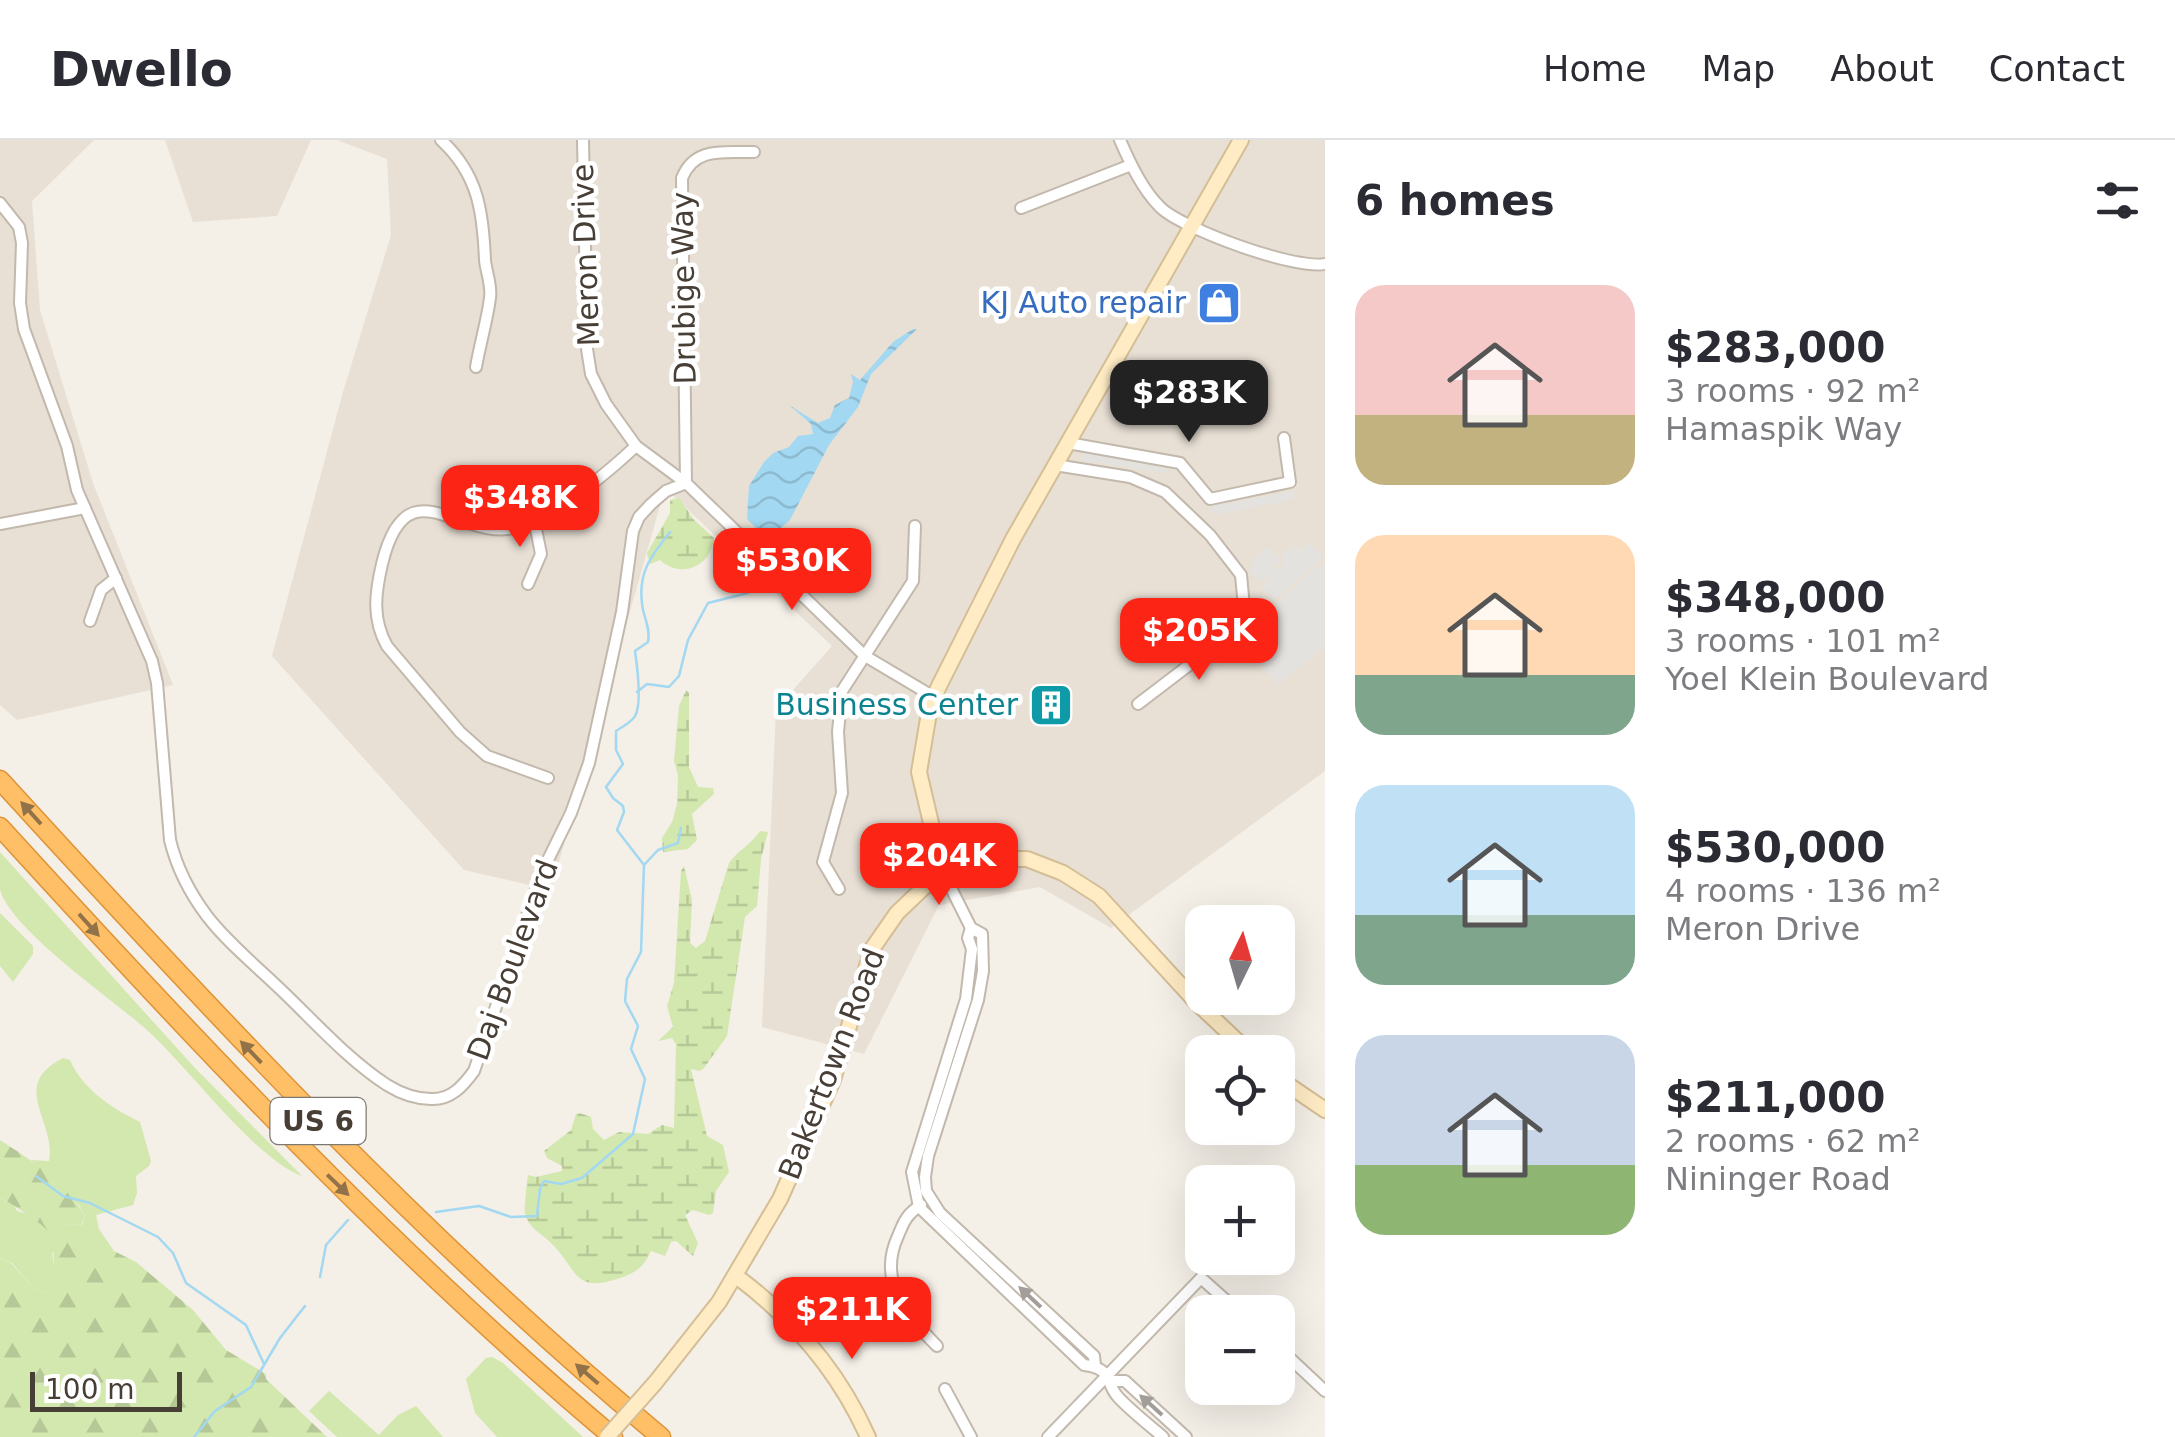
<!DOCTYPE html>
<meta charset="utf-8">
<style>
:root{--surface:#fff;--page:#f7f7f7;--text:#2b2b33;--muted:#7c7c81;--line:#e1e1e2;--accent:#fc2415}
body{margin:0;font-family:"DejaVu Sans",sans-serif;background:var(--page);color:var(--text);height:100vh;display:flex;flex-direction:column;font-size:38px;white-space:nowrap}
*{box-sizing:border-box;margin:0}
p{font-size:32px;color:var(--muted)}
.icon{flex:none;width:55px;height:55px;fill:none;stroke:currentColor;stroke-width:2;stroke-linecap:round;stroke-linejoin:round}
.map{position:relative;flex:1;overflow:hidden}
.side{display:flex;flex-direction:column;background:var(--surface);width:850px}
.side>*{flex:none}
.needle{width:65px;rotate:5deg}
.tools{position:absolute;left:1185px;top:765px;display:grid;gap:20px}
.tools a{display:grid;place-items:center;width:110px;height:110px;border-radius:20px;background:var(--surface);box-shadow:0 10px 40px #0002;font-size:50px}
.scale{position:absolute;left:30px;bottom:25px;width:152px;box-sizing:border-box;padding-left:10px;border:5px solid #473e36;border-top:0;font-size:28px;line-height:35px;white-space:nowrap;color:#473e36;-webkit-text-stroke:8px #fff;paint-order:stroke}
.price{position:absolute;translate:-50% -85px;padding:0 22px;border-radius:20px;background:var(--accent);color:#fff;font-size:32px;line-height:65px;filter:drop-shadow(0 2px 5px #0008)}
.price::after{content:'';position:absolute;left:50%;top:60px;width:30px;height:22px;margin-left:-15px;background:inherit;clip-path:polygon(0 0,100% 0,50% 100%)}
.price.selected{background:#222;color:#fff}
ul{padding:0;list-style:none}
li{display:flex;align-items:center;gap:30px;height:250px;padding:0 30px}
li span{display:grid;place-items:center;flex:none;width:280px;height:200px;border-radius:30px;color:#555}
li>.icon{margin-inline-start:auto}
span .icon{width:120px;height:120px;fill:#fffc;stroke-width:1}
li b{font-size:42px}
h2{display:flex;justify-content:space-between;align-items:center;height:120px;padding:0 30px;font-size:42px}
header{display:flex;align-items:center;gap:60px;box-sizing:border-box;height:140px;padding:0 50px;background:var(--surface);border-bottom:2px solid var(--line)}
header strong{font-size:48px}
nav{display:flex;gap:55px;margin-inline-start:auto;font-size:35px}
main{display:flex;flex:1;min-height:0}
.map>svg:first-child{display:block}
.residential{fill:#e8e0d5}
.grass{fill:#d3e8af}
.forest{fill:url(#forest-firs)}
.wetland{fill:url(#wetland-marsh)}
.parking{fill:#e4e2df}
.water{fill:url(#water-waves)}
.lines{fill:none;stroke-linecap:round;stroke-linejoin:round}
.stream{stroke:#a2d8f1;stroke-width:2.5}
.street-casing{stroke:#c2b8ac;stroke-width:14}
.secondary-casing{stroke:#d4be96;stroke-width:18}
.highway-casing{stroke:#df9235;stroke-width:21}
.street{stroke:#fff;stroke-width:10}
.secondary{stroke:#ffecc5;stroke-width:14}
.highway{stroke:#ffbf66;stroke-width:18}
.secondary-bridge-casing{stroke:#d4be96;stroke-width:18;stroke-linecap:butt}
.secondary-bridge{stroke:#ffecc5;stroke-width:14}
.oneway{fill:#917249}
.oneway2{fill:#a39e9a}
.labels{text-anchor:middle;stroke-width:9;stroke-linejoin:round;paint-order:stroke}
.shield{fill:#fff;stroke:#7e7872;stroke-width:2.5}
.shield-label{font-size:28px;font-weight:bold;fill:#473e36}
.street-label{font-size:30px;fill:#473e36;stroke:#fff}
.shop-label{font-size:30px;fill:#366cbe;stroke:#fff;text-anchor:end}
.culture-label{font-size:30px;fill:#0d838f;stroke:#fff;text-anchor:end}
</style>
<header>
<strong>Dwello</strong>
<nav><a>Home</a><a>Map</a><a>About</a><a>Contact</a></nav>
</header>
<main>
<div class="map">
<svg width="1325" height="1297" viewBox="0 0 1325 1297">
<defs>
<pattern id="forest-firs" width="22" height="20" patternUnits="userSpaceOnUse" patternTransform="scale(2.5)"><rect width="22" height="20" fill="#d3e8af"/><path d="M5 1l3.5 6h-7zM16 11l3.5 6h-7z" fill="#b6c897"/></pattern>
<pattern id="wetland-marsh" width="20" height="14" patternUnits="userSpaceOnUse" patternTransform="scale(2.5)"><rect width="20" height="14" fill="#d3e8af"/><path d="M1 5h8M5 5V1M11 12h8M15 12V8" fill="none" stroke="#b6c897"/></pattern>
<pattern id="water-waves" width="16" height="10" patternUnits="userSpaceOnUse" patternTransform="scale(2.5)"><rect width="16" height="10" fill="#a2d8f1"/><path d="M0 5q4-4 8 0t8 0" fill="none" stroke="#8dbacf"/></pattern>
</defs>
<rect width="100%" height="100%" fill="#f4efe7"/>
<g class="residential">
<polygon points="0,0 94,0 32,61 40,170 93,343 173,545 17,580 0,565"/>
<polygon points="165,0 311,0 277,76 193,82"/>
<polygon points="337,0 1325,0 1325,631 1111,788 1040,747 939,765 864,914 762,887 776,569 832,506 665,348 551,750 464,730 272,516 343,252 391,95 387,19"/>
</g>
<g class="grass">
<path d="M0 712 194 927 302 1036C255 1019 189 928 148 891 113 859 13 792 0 750 0 739 0 723 0 712Z"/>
<polygon points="0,773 33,806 33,814 13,842 0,826"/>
<path d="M63 918 70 920C83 950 112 968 140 982L151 1021 149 1026 136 1036 137 1053 133 1065 96 1075 99 1089 114 1111 81 1103 52 1113 56 1140 50 1153 35 1150 12 1123 0 1118V1058L14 1065 17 1071 64 1084 82 1085 85 1076 79 1065 31 1020 49 1021C57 982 8 946 63 918Z"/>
<polygon points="492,1217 503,1223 583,1297 497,1297 475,1273 466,1239 486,1218"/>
<polygon points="329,1251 379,1295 398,1275 416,1266 443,1297 337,1297 309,1271"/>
</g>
<g class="forest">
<path d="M0 1000C31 1020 67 1043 85 1076L81 1085 64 1084 48 1091C42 1084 9 1061 0 1058Z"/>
<path d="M66 1100H77L114 1111 136 1122 193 1170 226 1210 266 1234V1239L327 1297H0V1118L11 1123 35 1150 50 1153C60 1136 49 1120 56 1103Z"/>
</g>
<g class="wetland">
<path d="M679 358 694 380 714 398C711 427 681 439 660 420L650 424 647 413 670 373V360Z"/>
<polygon points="686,550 689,553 689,627 698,647 713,648 714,654 692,674 697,700 688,709 663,712 662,698 672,682 677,664 678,635 674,621 679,566"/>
<path d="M760 691 768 692 761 719 757 766 745 777 727 896 704 928 700 931 691 929 707 996 723 1005 729 1032 716 1051 713 1073 709 1075 693 1070 685 1075 698 1103 693 1116 676 1101 671 1102 665 1116 651 1111C645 1125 637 1132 623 1137 572 1155 580 1131 550 1102 541 1093 528 1088 525 1073 524 1070 527 1040 528 1035L536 1037 562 1031V1026L547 1018 544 1011 571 990 576 974 580 973 591 977 593 989 604 1000 619 992 648 994 662 985 674 988 676 904 672 898 658 901 673 887 667 866 674 843 681 731 684 726 692 760 690 803 696 808 705 801 729 723C738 710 751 705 760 691Z"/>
</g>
<g class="parking">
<polygon points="1083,312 1167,325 1165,333 1082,320"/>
<polygon points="1293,351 1295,359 1213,375 1211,367"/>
<polygon points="1310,403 1323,417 1274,460 1261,445 1269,438 1266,436 1261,441 1249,429 1255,424 1253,420 1268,407 1281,421 1274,427 1278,431 1286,423 1281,417 1295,404 1301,410"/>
<polygon points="1325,424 1325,505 1279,545 1238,499 1313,429"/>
</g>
<polygon class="water" points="913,189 917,189 871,234 858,267 829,305 790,380 766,401 755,393 755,387 747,379 749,346 764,322 773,313 789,307 798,296 813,294 811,284 789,265 818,283 830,278 835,265 849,258 853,242 851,234 860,240 893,202"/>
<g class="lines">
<g class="stream">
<polyline points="637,552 647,544 669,547 679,536 688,500 708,463 748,453 748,445 741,434 746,417"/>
<polyline points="644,725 658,710 678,703 681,688"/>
<polyline points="36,1036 63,1056 90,1063 158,1097 173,1113 186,1143 246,1185 264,1224"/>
<path d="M436 1072 479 1066 511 1077 537 1076 540 1049 544 1041 561 1044 582 1038 633 994 645 939 631 909 638 886 625 861 627 839 641 812 644 725 617 690 624 672 623 666 613 658 606 647 623 624 616 610V591C622 587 632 582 635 576 642 564 637 525 635 511L648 502C651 488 643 477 642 463 638 431 652 415 670 392"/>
<polyline points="320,1137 326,1105 348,1080"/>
<polyline points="194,1297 215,1271 251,1247 280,1198 305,1166"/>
</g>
<g class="street-casing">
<g id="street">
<path d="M441 0C478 34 483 71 485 120 486 132 492 145 490 158 487 181 480 204 476 227"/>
<polyline points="583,0 587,209 591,234 606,264 636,306 686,343 865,516 934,557"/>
<path d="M1120 0C1130 23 1142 49 1160 67 1182 89 1295 130 1325 124"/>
<path d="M0 63 19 87 22 103 20 163 24 189 67 306 77 350 152 521 157 543 170 700C177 729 189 752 207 776 227 802 254 824 278 847 313 880 347 919 387 945 400 953 416 959 431 959 451 960 463 946 474 931L542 732 571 673 589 623 622 472 633 391 639 377 651 364 666 351 686 343"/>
<polyline points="1021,68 1131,25"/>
<polyline points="1068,303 1180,323 1210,359 1290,342 1284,298"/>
<polyline points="1055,325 1130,337 1165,352 1210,395 1241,435 1244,467 1235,490 1138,564"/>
<path d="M686 343 682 38C695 6 724 13 754 12"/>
<polyline points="0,384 85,368"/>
<polyline points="528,444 541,414 534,379"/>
<polyline points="90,481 101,450 116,438"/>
<path d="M548 638 487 616 460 592 387 506C372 479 375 454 382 424 408 317 464 410 523 385 566 367 603 337 636 306"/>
<polyline points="942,730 971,788 982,794 983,831 978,860 928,1016 925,1037 926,1051 940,1073 1094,1216 1095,1226"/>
<polyline points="839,749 823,722 842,653 838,592 842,551 913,441 915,386"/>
<path d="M971 788 968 798 972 809 966 859 912 1032 919 1067 1084 1225C1113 1228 1105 1243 1118 1257 1131 1271 1148 1284 1163 1297"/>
<path d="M921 1065C907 1074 904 1081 898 1096 877 1141 906 1175 937 1206"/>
<polyline points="1278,1207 1325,1251"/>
<polyline points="1112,1241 1125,1241 1186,1297"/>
<polyline points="945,1249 971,1297"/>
<polyline points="1048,1297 1201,1138 1239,1172"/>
</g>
</g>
<g class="secondary-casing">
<g id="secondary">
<polyline points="942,730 919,632 930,567 939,546 1013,399 1241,0"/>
<polyline points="1278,938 1325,970"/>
<path d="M736 1136C794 1179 839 1232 868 1297"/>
<polyline points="655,1243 719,1162 780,1059 833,940 872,809 897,773 942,730 984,719 1027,719 1063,733 1099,756 1197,863 1249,912"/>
</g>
</g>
<g class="highway-casing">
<g id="highway">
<path d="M0 640C210 870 421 1098 661 1297"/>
<path d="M0 687C194 900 392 1111 613 1297"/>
</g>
</g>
<use href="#street" class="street"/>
<use href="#secondary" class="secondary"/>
<use href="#highway" class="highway"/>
<g class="secondary-bridge-casing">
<polyline id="secondary-bridge" points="607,1297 655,1243"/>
</g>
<use href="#secondary-bridge" class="secondary-bridge"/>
</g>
<defs><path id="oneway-solid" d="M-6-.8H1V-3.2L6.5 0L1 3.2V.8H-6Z" transform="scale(2.5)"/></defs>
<g class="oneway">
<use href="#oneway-solid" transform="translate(31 673) rotate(-132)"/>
<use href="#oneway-solid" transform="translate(89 785) rotate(48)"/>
<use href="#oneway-solid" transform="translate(251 912) rotate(-134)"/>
<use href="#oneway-solid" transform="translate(338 1045) rotate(44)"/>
<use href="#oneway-solid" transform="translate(587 1234) rotate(-139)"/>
</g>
<g class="oneway2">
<use href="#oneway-solid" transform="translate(1030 1157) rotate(-137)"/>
<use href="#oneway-solid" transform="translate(1151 1265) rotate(-138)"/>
</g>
<defs>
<g id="shop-square" transform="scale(2.25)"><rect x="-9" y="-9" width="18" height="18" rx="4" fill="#3f7fe0" stroke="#fff"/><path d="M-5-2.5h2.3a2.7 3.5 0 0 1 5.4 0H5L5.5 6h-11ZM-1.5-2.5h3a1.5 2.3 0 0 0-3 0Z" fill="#fff"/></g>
<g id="building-square" transform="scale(2.25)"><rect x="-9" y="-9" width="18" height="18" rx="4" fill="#0f9aa8" stroke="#fff"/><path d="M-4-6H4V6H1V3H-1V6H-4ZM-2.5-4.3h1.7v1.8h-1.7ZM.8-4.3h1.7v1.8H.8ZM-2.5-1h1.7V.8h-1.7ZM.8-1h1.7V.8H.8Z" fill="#fff"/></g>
</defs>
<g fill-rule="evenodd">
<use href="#shop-square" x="1219" y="163"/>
<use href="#building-square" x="1051" y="565"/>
</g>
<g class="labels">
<rect class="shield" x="270.5" y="958" width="95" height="46" rx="8"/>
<g class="shield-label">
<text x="318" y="991">US 6</text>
</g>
<g class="street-label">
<text transform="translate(586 115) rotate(-92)" y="10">Meron Drive</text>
<text transform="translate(684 148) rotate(-91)" y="10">Drubige Way</text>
<text transform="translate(513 820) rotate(-70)" y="10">Daj Boulevard</text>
<text transform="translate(832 924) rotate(-69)" y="10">Bakertown Road</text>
</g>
<g class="shop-label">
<text x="1186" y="173">KJ Auto repair</text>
</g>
<g class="culture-label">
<text x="1018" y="575">Business Center</text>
</g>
</g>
</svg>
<div class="tools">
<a><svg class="needle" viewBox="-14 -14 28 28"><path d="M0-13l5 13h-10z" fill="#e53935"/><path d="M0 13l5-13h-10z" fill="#7c7c81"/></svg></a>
<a><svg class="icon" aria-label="locate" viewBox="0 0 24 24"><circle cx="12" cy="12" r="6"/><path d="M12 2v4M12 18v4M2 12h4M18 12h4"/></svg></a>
<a>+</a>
<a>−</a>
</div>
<div class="scale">100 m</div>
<b class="price selected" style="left:1189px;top:305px">$283K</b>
<b class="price" style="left:520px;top:410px">$348K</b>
<b class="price" style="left:792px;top:473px">$530K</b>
<b class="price" style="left:1199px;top:543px">$205K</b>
<b class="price" style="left:939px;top:768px">$204K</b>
<b class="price" style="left:852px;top:1222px">$211K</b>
</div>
<section class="side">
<h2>6 homes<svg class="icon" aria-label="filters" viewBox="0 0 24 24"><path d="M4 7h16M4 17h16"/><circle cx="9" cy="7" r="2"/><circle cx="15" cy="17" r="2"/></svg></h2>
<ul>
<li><span style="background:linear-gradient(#f6c9c9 65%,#c2b280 0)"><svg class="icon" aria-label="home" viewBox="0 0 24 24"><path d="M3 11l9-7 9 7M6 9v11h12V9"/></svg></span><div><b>$283,000</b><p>3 rooms · 92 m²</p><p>Hamaspik Way</p></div></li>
<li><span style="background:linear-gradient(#ffd9b3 70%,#7fa58c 0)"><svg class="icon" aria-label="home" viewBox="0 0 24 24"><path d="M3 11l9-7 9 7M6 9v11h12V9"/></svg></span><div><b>$348,000</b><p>3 rooms · 101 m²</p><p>Yoel Klein Boulevard</p></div></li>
<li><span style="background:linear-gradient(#bfe0f5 65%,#7fa58c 0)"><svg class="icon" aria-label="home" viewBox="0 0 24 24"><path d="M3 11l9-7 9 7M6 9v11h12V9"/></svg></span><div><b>$530,000</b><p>4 rooms · 136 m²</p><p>Meron Drive</p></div></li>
<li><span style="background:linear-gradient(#c9d6e8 65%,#8fb573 0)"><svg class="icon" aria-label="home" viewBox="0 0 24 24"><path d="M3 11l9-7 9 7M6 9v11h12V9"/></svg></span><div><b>$211,000</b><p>2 rooms · 62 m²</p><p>Nininger Road</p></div></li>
</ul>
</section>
</main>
